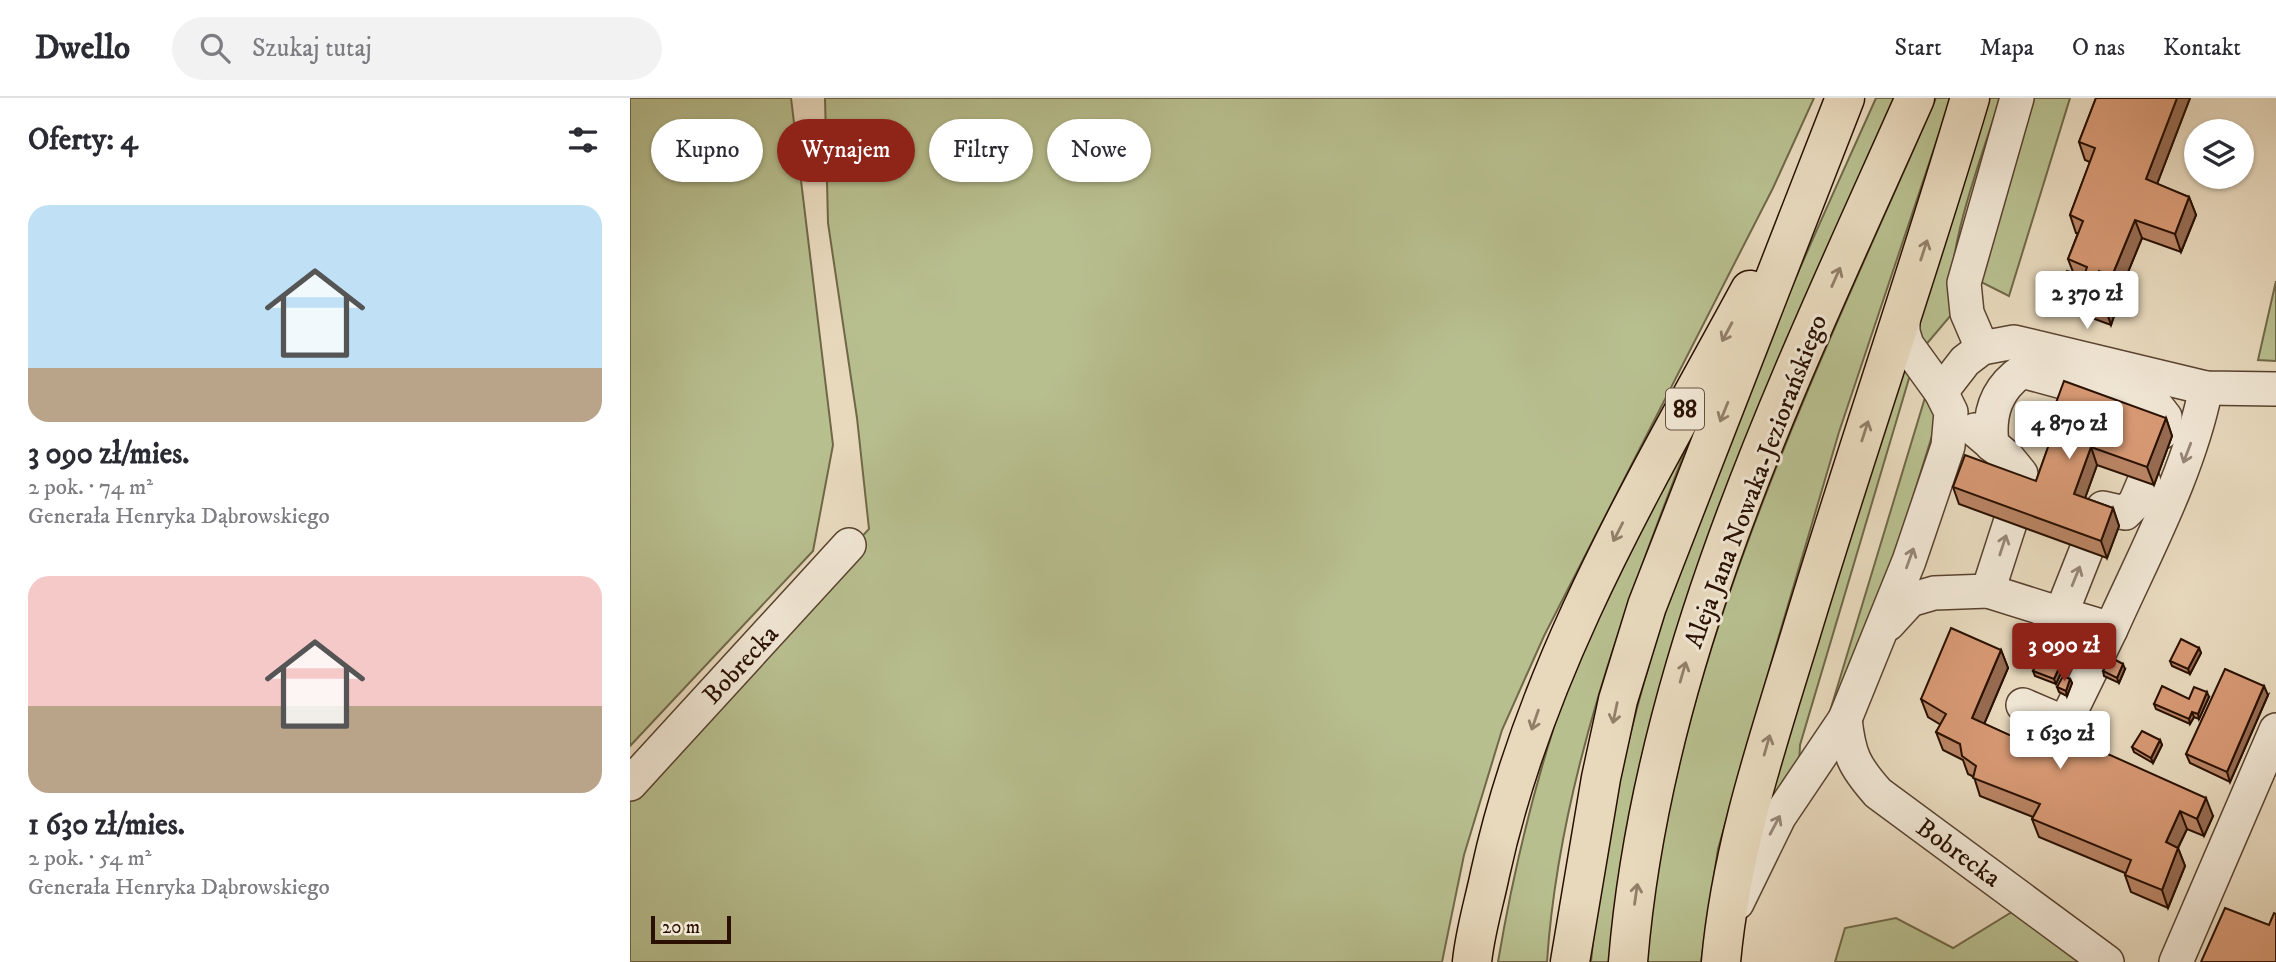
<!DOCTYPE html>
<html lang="pl">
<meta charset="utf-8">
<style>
:root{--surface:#fff;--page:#f2f2f3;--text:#2b2b33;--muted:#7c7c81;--line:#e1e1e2;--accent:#8f2418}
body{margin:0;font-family:"IM FELL DW Pica",serif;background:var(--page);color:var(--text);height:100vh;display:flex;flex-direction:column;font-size:26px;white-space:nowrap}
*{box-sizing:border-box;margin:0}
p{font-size:23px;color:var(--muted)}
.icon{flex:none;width:38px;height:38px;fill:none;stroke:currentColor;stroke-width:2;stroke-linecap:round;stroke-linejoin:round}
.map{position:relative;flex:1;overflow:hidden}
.panel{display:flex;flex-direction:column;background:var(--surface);width:630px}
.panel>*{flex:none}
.banner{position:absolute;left:21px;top:21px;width:665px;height:63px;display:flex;gap:14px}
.tools{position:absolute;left:1554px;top:21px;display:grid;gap:14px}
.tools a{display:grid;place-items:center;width:70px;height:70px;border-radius:50%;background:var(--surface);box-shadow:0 2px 5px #0004;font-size:35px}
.scale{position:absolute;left:21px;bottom:18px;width:80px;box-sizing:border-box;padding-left:7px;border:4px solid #291000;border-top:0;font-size:19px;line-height:24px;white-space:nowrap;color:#291000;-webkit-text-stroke:5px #f0e6d4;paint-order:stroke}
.price{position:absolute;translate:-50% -60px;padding:0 16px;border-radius:7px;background:#fff;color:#222;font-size:23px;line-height:46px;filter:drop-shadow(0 2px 4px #0008)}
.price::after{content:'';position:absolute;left:50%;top:42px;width:21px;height:16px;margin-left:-10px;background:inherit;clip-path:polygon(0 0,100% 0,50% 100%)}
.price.current{background:var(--accent);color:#fff}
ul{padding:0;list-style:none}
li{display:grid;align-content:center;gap:14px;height:371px;padding:0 28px}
li span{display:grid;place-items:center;height:217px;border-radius:21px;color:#555}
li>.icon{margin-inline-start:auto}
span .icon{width:126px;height:126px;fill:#fffc;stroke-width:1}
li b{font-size:30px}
h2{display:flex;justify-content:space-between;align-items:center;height:84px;padding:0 28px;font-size:30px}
.chip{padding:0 24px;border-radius:32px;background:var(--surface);box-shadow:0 2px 5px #0004;font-size:24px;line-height:63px}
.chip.current{background:var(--accent);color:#fff}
header{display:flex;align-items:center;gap:42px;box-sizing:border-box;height:98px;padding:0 35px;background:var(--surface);border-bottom:2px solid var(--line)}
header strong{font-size:33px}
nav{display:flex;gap:38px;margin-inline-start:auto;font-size:24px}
.search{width:490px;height:63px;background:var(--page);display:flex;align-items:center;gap:18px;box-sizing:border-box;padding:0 24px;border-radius:38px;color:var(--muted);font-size:26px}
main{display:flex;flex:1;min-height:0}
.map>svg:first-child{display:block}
.green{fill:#b8bf8f;stroke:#706848;stroke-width:2}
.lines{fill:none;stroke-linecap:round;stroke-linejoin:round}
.minor-casing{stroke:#59422f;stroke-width:36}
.major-casing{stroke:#291000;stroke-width:41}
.minor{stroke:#f0e6d4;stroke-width:33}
.major{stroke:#e8d9bd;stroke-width:38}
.wall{fill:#b98464;stroke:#291000;stroke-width:2}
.shaded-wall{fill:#966b51;stroke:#291000;stroke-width:2}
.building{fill:#d79974;stroke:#291000;stroke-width:2}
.oneway{stroke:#927f68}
.oneway2{stroke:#968675}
.labels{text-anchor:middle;stroke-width:6;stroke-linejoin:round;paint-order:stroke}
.shield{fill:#f0e6d4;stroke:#655040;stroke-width:2}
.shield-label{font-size:24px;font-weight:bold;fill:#291000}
.street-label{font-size:26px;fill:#291000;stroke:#f0e6d4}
</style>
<header>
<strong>Dwello</strong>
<div class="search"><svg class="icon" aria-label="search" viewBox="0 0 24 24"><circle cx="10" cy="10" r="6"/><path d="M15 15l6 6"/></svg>Szukaj tutaj</div>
<nav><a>Start</a><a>Mapa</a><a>O nas</a><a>Kontakt</a></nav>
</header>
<main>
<section class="panel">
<h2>Oferty: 4<svg class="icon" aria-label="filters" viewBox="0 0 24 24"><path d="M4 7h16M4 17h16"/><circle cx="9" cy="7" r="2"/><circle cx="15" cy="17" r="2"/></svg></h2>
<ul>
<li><span style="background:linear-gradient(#bfe0f5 75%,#b9a48a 0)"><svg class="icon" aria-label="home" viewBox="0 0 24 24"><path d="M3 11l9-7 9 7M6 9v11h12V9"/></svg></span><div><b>3 090 zł/mies.</b><p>2 pok. · 74 m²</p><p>Generała Henryka Dąbrowskiego</p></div></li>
<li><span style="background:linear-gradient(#f6c9c9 60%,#b9a48a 0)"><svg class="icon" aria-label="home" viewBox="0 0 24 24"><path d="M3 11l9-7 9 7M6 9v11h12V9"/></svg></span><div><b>1 630 zł/mies.</b><p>2 pok. · 54 m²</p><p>Generała Henryka Dąbrowskiego</p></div></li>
</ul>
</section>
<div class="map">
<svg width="1646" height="864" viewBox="0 0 1646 864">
<rect width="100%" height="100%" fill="#e8d9bd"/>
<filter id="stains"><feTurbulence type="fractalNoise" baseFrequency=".00286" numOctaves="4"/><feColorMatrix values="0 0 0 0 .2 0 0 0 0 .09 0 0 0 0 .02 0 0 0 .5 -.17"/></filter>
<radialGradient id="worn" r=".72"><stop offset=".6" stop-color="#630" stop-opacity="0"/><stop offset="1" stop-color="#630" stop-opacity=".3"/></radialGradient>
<g class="green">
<polygon points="0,0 161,0 203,347 183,453 0,648"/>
<polygon points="195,0 1184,0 1143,90 914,538 872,632 834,757 812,864 0,864 0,692 239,431 227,320 198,125"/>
<path d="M1246 0H1267L1123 328 979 864H961C988 558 1122 277 1246 0Z"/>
<path d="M1306 0H1321L1209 334 1148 541 1088 751 1071 864H1017C1040 565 1188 272 1306 0Z"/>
<path d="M1353 0H1370C1352 60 1313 155 1322 216L1294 249 1287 221Z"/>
<polygon points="1404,0 1440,0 1379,198 1347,182"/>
<polygon points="1646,183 1646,263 1628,262"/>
<polygon points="1283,267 1170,647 1169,669 1142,703 1141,692 1271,268"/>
<polygon points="1297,293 1304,307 1306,325 1245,521 1197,623"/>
<path d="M1056 341 1058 345C994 512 929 684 917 864H868C891 726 933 573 997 448 1015 412 1037 377 1056 341Z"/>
<polygon points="1390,809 1453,864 1205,864 1215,830 1266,820 1323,850"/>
</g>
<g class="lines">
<g class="minor-casing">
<g id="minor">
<polyline points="1352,250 1337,215 1334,185 1387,0"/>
<polyline points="1311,294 1335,263 1352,250 1384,244 1576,290 1646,291"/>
<polyline points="1345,332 1378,360 1391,376 1392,393"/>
<path d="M1362 347C1358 316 1366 291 1392 273L1528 310 1535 319 1532 334"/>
<polyline points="1473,410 1495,415 1505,405 1514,384"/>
<polyline points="1358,493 1431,516 1456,453"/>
<path d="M1431 516 1481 531C1516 453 1559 374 1576 290"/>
<polyline points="1258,526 1280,502 1304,495 1358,493 1380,425"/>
<polyline points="1393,607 1435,625 1481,531"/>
<path d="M1215 621C1219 657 1224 668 1248 695L1477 864"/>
<polyline points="0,686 219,447"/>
<polyline points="1107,805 1149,719 1215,621 1279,463 1318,348 1321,314 1311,294 1277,247 1273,234 1273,217"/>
<polyline points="1546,864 1646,632"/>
</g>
</g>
<g class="major-casing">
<g id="major">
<path d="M842 864C845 834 854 805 860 776 906 564 1018 380 1120 192"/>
<polyline points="940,864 971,680 988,602 1017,508 1215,0"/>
<path d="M998 864C1023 557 1162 277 1285 0"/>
<path d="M1091 864C1101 751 1138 643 1171 535 1225 356 1287 179 1340 0"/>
</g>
</g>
<use href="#minor" class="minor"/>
<use href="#major" class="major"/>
</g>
<g class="wall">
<polygon points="1466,0 1560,0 1527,86 1559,99 1566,117 1551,154 1512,140 1489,196 1481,193 1487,209 1481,227 1437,211 1431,193 1443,174 1438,161 1448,135 1446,135 1440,117 1460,64 1455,62 1449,44"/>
<polygon points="1536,320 1542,338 1524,387 1467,367 1455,400 1483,410 1489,428 1477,460 1329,406 1323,389 1406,383 1420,344 1416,332"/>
<polygon points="1569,550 1571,555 1560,576 1542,568 1540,563"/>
<polygon points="1371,552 1378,570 1354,626 1421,656 1583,718 1574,738 1557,731 1548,750 1555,768 1538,810 1501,794 1495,777 1495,775 1409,739 1402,721 1403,719 1350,698 1344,679 1338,676 1333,662 1313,652 1306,634 1311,627 1298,619 1291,601"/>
<polygon points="1495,571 1489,585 1474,578 1473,573"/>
<polygon points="1403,573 1432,573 1426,586 1405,578"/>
<polygon points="1440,581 1442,585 1437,598 1429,594 1427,589"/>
<polygon points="1638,597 1600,684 1560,665 1556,656"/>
<polygon points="1579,599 1569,621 1564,619 1560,626 1526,611 1524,606"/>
<polygon points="1530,642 1532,647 1523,665 1504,654 1502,649"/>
</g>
<g class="shaded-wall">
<polygon points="1547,0 1560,0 1522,99 1516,81"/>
<polygon points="1559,99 1566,117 1551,154 1545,136"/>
<polygon points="1505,122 1512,140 1489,196 1482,178"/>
<polygon points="1469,173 1476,190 1465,186"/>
<polygon points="1481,191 1487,209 1481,227 1475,209"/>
<polygon points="1536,320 1542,338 1524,387 1517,369"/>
<polygon points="1461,349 1467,367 1450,414 1444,396"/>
<polygon points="1483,410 1489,428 1477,460 1471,443"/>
<polygon points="1569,550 1571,555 1560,576 1558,571"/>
<polygon points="1371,552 1378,570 1349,638 1342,620"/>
<polygon points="1493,566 1495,571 1489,585 1487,580"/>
<polygon points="1430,568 1432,573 1426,586 1424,581"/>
<polygon points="1440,581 1442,585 1437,598 1436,593"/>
<polygon points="1634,588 1638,597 1600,684 1597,674"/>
<polygon points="1577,594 1579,599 1569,621 1568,616"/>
<polygon points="1562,614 1564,619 1560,626 1559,621"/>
<polygon points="1530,642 1532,647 1523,665 1521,660"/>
<polygon points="1576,700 1583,718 1574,738 1567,721"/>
<polygon points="1550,713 1557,731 1542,762 1536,744"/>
<polygon points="1548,750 1555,768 1538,810 1532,792"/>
</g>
<g class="building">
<polygon points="1466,0 1547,0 1516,81 1559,99 1545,136 1505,122 1482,178 1469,173 1465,186 1481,191 1475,209 1431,193 1437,173 1454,178 1457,169 1438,161 1453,123 1440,117 1465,50 1449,44"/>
<polygon points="1434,283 1536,320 1517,369 1461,349 1444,396 1483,410 1471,443 1323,389 1335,357 1406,383 1423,335 1416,332"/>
<polygon points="1321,530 1371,552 1342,620 1421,656 1431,635 1576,700 1567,721 1550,713 1536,744 1548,750 1532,792 1495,777 1501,762 1402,721 1410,706 1343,680 1346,668 1332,658 1330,646 1306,634 1316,616 1291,601"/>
<polygon points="1551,541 1569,550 1558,571 1540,563"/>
<polygon points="1409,559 1430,568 1424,581 1403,573"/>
<polygon points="1480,559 1493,566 1487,580 1473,573"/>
<polygon points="1595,571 1634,588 1597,674 1556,656"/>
<polygon points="1433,578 1440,581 1436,593 1427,589"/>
<polygon points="1532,588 1559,601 1564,589 1577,594 1568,616 1562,614 1559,621 1524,606"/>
<polygon points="1512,633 1530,642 1521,660 1502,649"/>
<polygon points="1595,810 1639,827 1644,815 1646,816 1646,864 1571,864"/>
</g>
<defs><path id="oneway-shaft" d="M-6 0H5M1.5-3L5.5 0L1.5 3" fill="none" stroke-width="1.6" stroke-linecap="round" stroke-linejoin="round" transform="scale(1.75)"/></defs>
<g class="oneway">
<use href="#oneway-shaft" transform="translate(1294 152) rotate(-72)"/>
<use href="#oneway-shaft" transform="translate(1206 179) rotate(-66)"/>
<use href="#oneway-shaft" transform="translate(1097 234) rotate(118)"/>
<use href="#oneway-shaft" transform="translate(1094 314) rotate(112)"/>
<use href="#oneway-shaft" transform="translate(1235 333) rotate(-72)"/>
<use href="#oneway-shaft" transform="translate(988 434) rotate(117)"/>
<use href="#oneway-shaft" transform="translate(1053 574) rotate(-74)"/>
<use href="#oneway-shaft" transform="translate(985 615) rotate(102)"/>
<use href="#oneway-shaft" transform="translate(905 622) rotate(109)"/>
<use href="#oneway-shaft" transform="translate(1137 647) rotate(-74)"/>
<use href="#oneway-shaft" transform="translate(1006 796) rotate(-82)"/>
</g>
<g class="oneway2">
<use href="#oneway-shaft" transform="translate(1557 355) rotate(111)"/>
<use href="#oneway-shaft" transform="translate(1373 447) rotate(-72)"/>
<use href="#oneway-shaft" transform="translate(1280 460) rotate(-70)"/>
<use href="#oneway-shaft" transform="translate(1446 478) rotate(-68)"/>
<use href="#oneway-shaft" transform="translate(1145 727) rotate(-62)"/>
</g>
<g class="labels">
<rect class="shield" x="1036" y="290.5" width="38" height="41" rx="5"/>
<g class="shield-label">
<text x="1055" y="319">88</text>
</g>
<g class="street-label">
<text transform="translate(1125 383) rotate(-69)" y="9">Aleja Jana Nowaka-Jeziorańskiego</text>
<text transform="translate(110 566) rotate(-47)" y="9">Bobrecka</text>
<text transform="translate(1329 754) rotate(36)" y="9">Bobrecka</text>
</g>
</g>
<rect width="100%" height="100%" filter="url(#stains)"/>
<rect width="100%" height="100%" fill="url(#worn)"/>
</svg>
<div class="tools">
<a><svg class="icon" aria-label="layers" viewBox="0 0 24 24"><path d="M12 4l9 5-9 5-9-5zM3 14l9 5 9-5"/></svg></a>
</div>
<div class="scale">20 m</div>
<b class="price" style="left:1457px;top:233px">2 370 zł</b>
<b class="price" style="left:1439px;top:363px">4 870 zł</b>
<b class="price current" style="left:1434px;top:585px">3 090 zł</b>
<b class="price" style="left:1430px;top:673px">1 630 zł</b>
<div class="banner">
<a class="chip">Kupno</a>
<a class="chip current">Wynajem</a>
<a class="chip">Filtry</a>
<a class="chip">Nowe</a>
</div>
</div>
</main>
